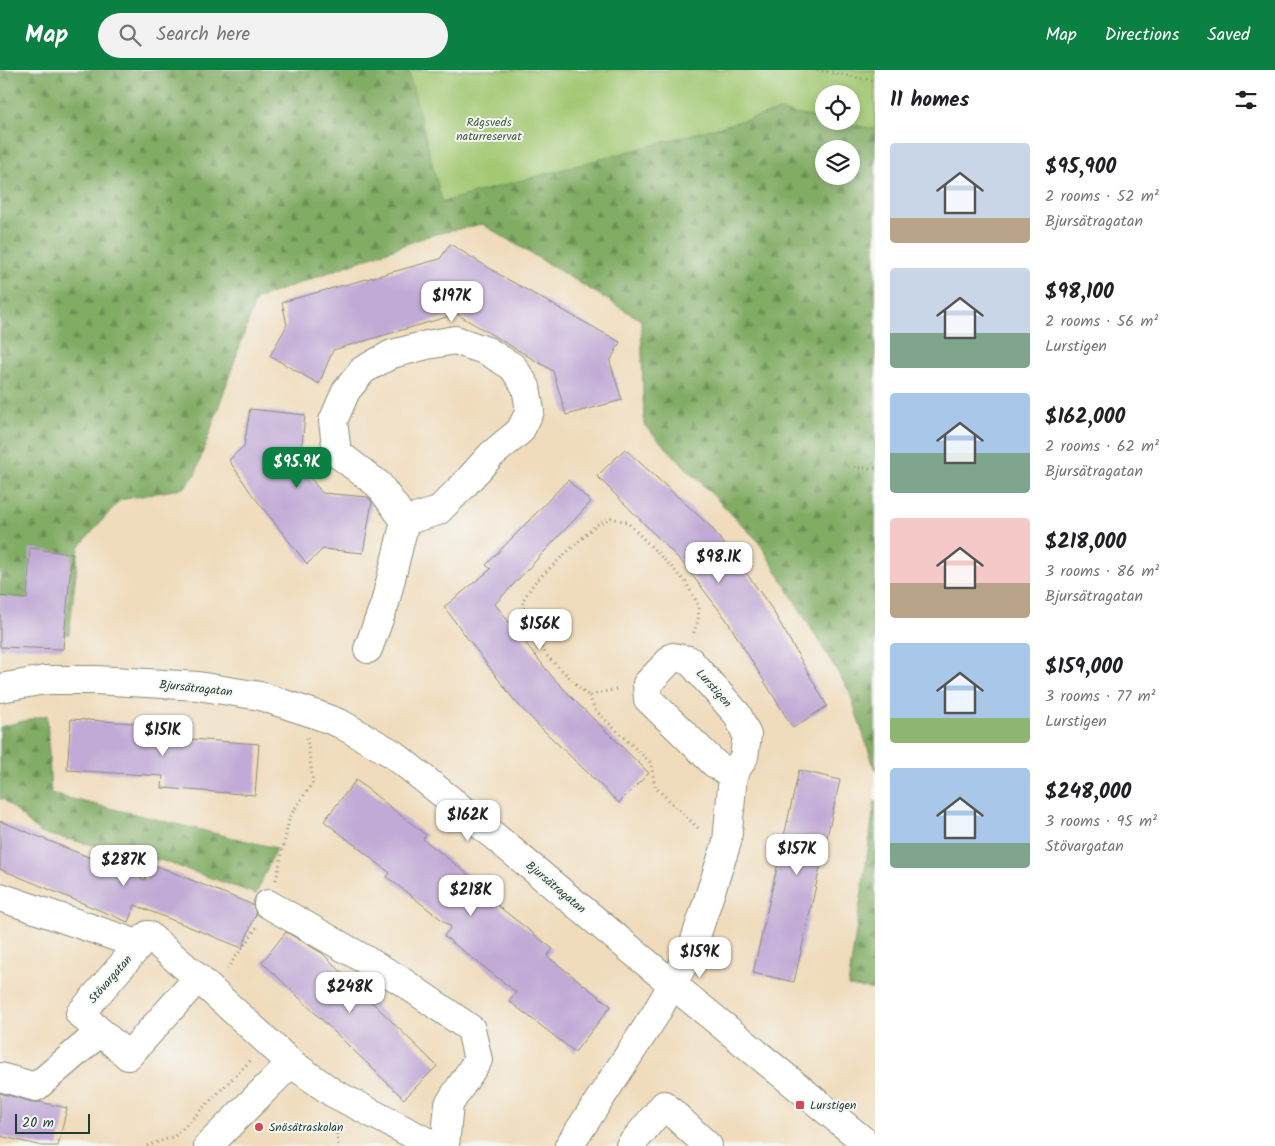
<!DOCTYPE html>
<meta charset="utf-8">
<style>
:root{--surface:#fff;--page:#f2f2f2;--text:#202124;--muted:#757577;--accent:#0b8043}
body{margin:0;font-family:Kalam,sans-serif;background:var(--page);color:var(--text);height:100vh;display:flex;flex-direction:column;font-size:19px;white-space:nowrap}
*{box-sizing:border-box;margin:0}
p{font-size:16px;color:var(--muted)}
.icon{flex:none;width:28px;height:28px;fill:none;stroke:currentColor;stroke-width:2;stroke-linecap:round;stroke-linejoin:round}
.map{position:relative;flex:1;overflow:hidden}
.panel{display:flex;flex-direction:column;background:var(--surface);width:400px}
.panel>*{flex:none}
.buttons{position:absolute;left:815px;top:15px;display:grid;gap:10px}
.buttons a{display:grid;place-items:center;width:45px;height:45px;border-radius:50%;background:var(--surface);box-shadow:0 2px 8px #0003;font-size:25px}
.scale{position:absolute;left:15px;bottom:12px;width:75px;box-sizing:border-box;padding-left:5px;border:2px solid #1f3d34;border-top:0;font-size:14px;line-height:18px;white-space:nowrap;color:#1f3d34;-webkit-text-stroke:4px #f6f6f2;paint-order:stroke}
.price{position:absolute;translate:-50% -42px;padding:0 11px;border-radius:10px;background:#fff;color:#222;font-size:16px;line-height:32px;filter:drop-shadow(0 1px 2px #0008)}
.price::after{content:'';position:absolute;left:50%;top:30px;width:15px;height:11px;margin-left:-8px;background:inherit;clip-path:polygon(0 0,100% 0,50% 100%)}
.price.active{background:var(--accent);color:#fff}
ul{padding:0;list-style:none}
li{display:flex;align-items:center;gap:15px;height:125px;padding:0 15px}
li span{display:grid;place-items:center;flex:none;width:140px;height:100px;border-radius:5px;color:#555}
li>.icon{margin-inline-start:auto}
span .icon{width:60px;height:60px;fill:#fffc;stroke-width:1}
li b{font-size:21px}
h2{display:flex;justify-content:space-between;align-items:center;height:60px;padding:0 15px;font-size:21px}
header{display:flex;align-items:center;gap:30px;box-sizing:border-box;height:70px;padding:0 25px;background:var(--accent);color:#fff}
header strong{font-size:24px}
nav{display:flex;gap:28px;margin-inline-start:auto;font-size:18px}
.search{width:350px;height:45px;background:var(--page);display:flex;align-items:center;gap:12px;box-sizing:border-box;padding:0 18px;border-radius:28px;color:var(--muted);font-size:19px}
main{display:flex;flex:1;min-height:0}
.map>svg:first-child{display:block}
.forest{fill:url(#forest-firs);stroke:#50744c;fill-rule:evenodd}
.park{fill:#a2c872;stroke:#608253}
.building{fill:#c1aad6}
.lines{fill:none;stroke-linecap:round;stroke-linejoin:round}
.minor-casing{stroke:#888c78;stroke-width:30}
.path{stroke:#888c78;stroke-width:3;stroke-dasharray:1 4;stroke-linecap:butt}
.minor{stroke:#fff;stroke-width:28}
.poi-dot{fill:#d1495b;stroke:#f6f6f2;stroke-width:2}
.labels{text-anchor:middle;stroke-width:4;stroke-linejoin:round;paint-order:stroke}
.park-label{font-size:12px;fill:#406044;stroke:#f6f6f2}
.street-label{font-size:12px;fill:#1f3d34;stroke:#f6f6f2}
.poi-label{font-size:12px;fill:#1f3d34;stroke:#f6f6f2;text-anchor:start}
</style>
<header>
<strong>Map</strong>
<div class="search"><svg class="icon" aria-label="search" viewBox="0 0 24 24"><circle cx="10" cy="10" r="6"/><path d="M15 15l6 6"/></svg>Search here</div>
<nav><a>Map</a><a>Directions</a><a>Saved</a></nav>
</header>
<main>
<div class="map">
<svg width="875" height="1076" viewBox="0 0 875 1076">
<defs>
<pattern id="forest-firs" width="22" height="20" patternUnits="userSpaceOnUse" patternTransform="scale(1.25)"><rect width="22" height="20" fill="#81ac64"/><path d="M5 1l3.5 6h-7zM16 11l3.5 6h-7z" fill="#698d53"/></pattern>
</defs>
<rect width="100%" height="100%" fill="#f6f6f2"/>
<filter id="ink" filterUnits="userSpaceOnUse"><feTurbulence type="fractalNoise" baseFrequency=".02" numOctaves="2"/><feDisplacementMap in="SourceGraphic" scale="10" xChannelSelector="R" yChannelSelector="G"/><feConvolveMatrix kernelMatrix="1 2 1 2 8 2 1 2 1" color-interpolation-filters="sRGB"/></filter>
<filter id="wash" filterUnits="userSpaceOnUse"><feTurbulence type="fractalNoise" baseFrequency=".0096" numOctaves="4" result="noise"/><feDisplacementMap in="SourceGraphic" scale="20" xChannelSelector="R" yChannelSelector="G"/><feGaussianBlur stdDeviation="1.12" result="paint"/><feColorMatrix in="noise" values="0 0 0 0 0 0 0 0 0 0 0 0 0 0 0 0 0 1.4 0 .05"/><feComposite in="paint" operator="in"/></filter>
<g filter="url(#wash)">
<rect width="100%" height="100%" fill="#f0dcbc"/>
<g class="forest">
<path d="M0 0H875V700L849 621 759 472 644 355 641 250 482 154 431 165 256 229 195 405 184 418 120 430 79 477 69 564 23 570 0 578ZM824 24H851V51H824ZM824 79H851V106H824Z"/>
<polygon points="47,645 51,724 276,778 256,824 163,791 40,763 3,729 0,729 0,657"/>
<polygon points="875,731 875,920 848,916"/>
</g>
<polygon class="park" points="408,0 875,0 875,59 834,51 851,51 851,24 824,24 824,49 778,41 442,132"/>
<g id="blocks">
<g class="building">
<polygon points="450,174 507,209 620,272 610,292 622,330 566,345 553,301 457,244 333,280 319,314 270,286 287,255 282,232 440,189"/>
<polygon points="250,339 305,345 302,374 293,385 322,423 368,427 372,432 363,483 323,479 307,494 251,423 229,390 244,376"/>
<polygon points="625,379 711,457 737,490 772,539 827,636 793,658 726,549 682,492 597,406"/>
<polygon points="568,410 591,432 495,534 550,604 573,629 649,703 619,733 535,652 514,630 444,537 491,499 486,495"/>
<polygon points="30,478 72,484 63,579 0,577 0,526 27,529"/>
<polygon points="71,649 165,655 164,667 259,674 255,725 162,718 163,706 67,700"/>
<polygon points="799,700 840,710 794,912 753,903"/>
<polygon points="356,710 426,765 423,769 488,820 484,825 553,879 547,886 611,936 575,982 509,931 516,922 444,866 451,857 387,807 390,803 324,751"/>
<polygon points="0,751 145,810 152,794 253,835 256,844 242,878 135,835 128,852 0,799"/>
<polygon points="286,862 322,883 437,996 404,1029 262,892"/>
<polygon points="0,1023 32,1032 40,1032 67,1038 58,1076 42,1076 0,1066"/>
</g>
</g>
</g>
<g filter="url(#ink)">
<use href="#blocks" fill-opacity="0" stroke="#888c78" stroke-width="1"/>
<g class="lines">
<g class="minor-casing">
<g id="minor">
<polyline points="368,579 385,533 405,451 379,415 337,383 333,351 346,321 363,300 392,284 427,275 455,270 487,281 513,297 526,317 530,341 520,361 491,385 464,415 438,441 405,451"/>
<polyline points="0,618 45,610 95,610 198,616 260,626 315,644 341,654 393,684 458,736 672,914 870,1076"/>
<polyline points="0,827 140,875"/>
<polyline points="268,834 397,908 471,959 478,990 449,1034 445,1076"/>
<polyline points="198,908 128,986 80,944 148,865 198,908 291,993 333,1023 435,1076"/>
<polyline points="0,1007 36,1017 100,962"/>
<polyline points="208,1076 291,993"/>
<polyline points="569,1076 655,945 692,879 727,772 733,705 744,687 747,665 737,644 689,590 673,587 647,614 648,629 715,694 733,705"/>
<polyline points="630,1076 664,1035 708,1076"/>
</g>
</g>
<g class="path">
<polyline points="817,0 875,11"/>
<polyline points="854,398 875,398"/>
<polyline points="616,619 589,626 548,587 524,550 523,530 534,513 596,455 611,448 627,452 685,511 699,536 698,551 693,565"/>
<polyline points="589,626 596,641 651,693 655,717 700,760"/>
<polyline points="276,810 290,746 313,712 307,668"/>
<polyline points="227,899 257,857"/>
<polyline points="336,1054 338,1076"/>
<polyline points="147,1076 175,1066 251,990"/>
</g>
<use href="#minor" class="minor"/>
</g>
</g>
<g class="poi-dot">
<rect x="795" y="1030" width="10" height="10" rx="2.5"/>
<circle cx="259" cy="1057" r="5"/>
</g>
<g class="labels">
<g class="park-label">
<text x="489" y="56">Rågsveds<tspan x="489" dy="14">naturreservat</tspan></text>
</g>
<g class="street-label">
<text transform="translate(196 618) rotate(6)" y="4">Bjursätragatan</text>
<text transform="translate(714 618) rotate(48)" y="4">Lurstigen</text>
<text transform="translate(556 817) rotate(40)" y="4">Bjursätragatan</text>
<text transform="translate(110 909) rotate(-49)" y="4">Stövargatan</text>
</g>
<g class="poi-label">
<text x="810" y="1039">Lurstigen</text>
<text x="269" y="1061">Snösätraskolan</text>
</g>
</g>
</svg>
<div class="buttons">
<a><svg class="icon" aria-label="locate" viewBox="0 0 24 24"><circle cx="12" cy="12" r="6"/><path d="M12 2v4M12 18v4M2 12h4M18 12h4"/></svg></a>
<a><svg class="icon" aria-label="layers" viewBox="0 0 24 24"><path d="M12 4l9 5-9 5-9-5zM3 14l9 5 9-5"/></svg></a>
</div>
<div class="scale">20 m</div>
<b class="price" style="left:452px;top:253px">$197K</b>
<b class="price active" style="left:297px;top:419px">$95.9K</b>
<b class="price" style="left:719px;top:514px">$98.1K</b>
<b class="price" style="left:540px;top:581px">$156K</b>
<b class="price" style="left:163px;top:687px">$151K</b>
<b class="price" style="left:468px;top:772px">$162K</b>
<b class="price" style="left:797px;top:806px">$157K</b>
<b class="price" style="left:124px;top:817px">$287K</b>
<b class="price" style="left:471px;top:847px">$218K</b>
<b class="price" style="left:700px;top:909px">$159K</b>
<b class="price" style="left:350px;top:944px">$248K</b>
</div>
<section class="panel">
<h2>11 homes<svg class="icon" aria-label="filters" viewBox="0 0 24 24"><path d="M4 7h16M4 17h16"/><circle cx="9" cy="7" r="2"/><circle cx="15" cy="17" r="2"/></svg></h2>
<ul>
<li><span style="background:linear-gradient(#c9d6e8 75%,#b9a48a 0)"><svg class="icon" aria-label="home" viewBox="0 0 24 24"><path d="M3 11l9-7 9 7M6 9v11h12V9"/></svg></span><div><b>$95,900</b><p>2 rooms · 52 m²</p><p>Bjursätragatan</p></div></li>
<li><span style="background:linear-gradient(#c9d6e8 65%,#7fa58c 0)"><svg class="icon" aria-label="home" viewBox="0 0 24 24"><path d="M3 11l9-7 9 7M6 9v11h12V9"/></svg></span><div><b>$98,100</b><p>2 rooms · 56 m²</p><p>Lurstigen</p></div></li>
<li><span style="background:linear-gradient(#a9c7e8 60%,#7fa58c 0)"><svg class="icon" aria-label="home" viewBox="0 0 24 24"><path d="M3 11l9-7 9 7M6 9v11h12V9"/></svg></span><div><b>$162,000</b><p>2 rooms · 62 m²</p><p>Bjursätragatan</p></div></li>
<li><span style="background:linear-gradient(#f6c9c9 65%,#b9a48a 0)"><svg class="icon" aria-label="home" viewBox="0 0 24 24"><path d="M3 11l9-7 9 7M6 9v11h12V9"/></svg></span><div><b>$218,000</b><p>3 rooms · 86 m²</p><p>Bjursätragatan</p></div></li>
<li><span style="background:linear-gradient(#a9c7e8 75%,#8fb573 0)"><svg class="icon" aria-label="home" viewBox="0 0 24 24"><path d="M3 11l9-7 9 7M6 9v11h12V9"/></svg></span><div><b>$159,000</b><p>3 rooms · 77 m²</p><p>Lurstigen</p></div></li>
<li><span style="background:linear-gradient(#a9c7e8 75%,#7fa58c 0)"><svg class="icon" aria-label="home" viewBox="0 0 24 24"><path d="M3 11l9-7 9 7M6 9v11h12V9"/></svg></span><div><b>$248,000</b><p>3 rooms · 95 m²</p><p>Stövargatan</p></div></li>
</ul>
</section>
</main>
